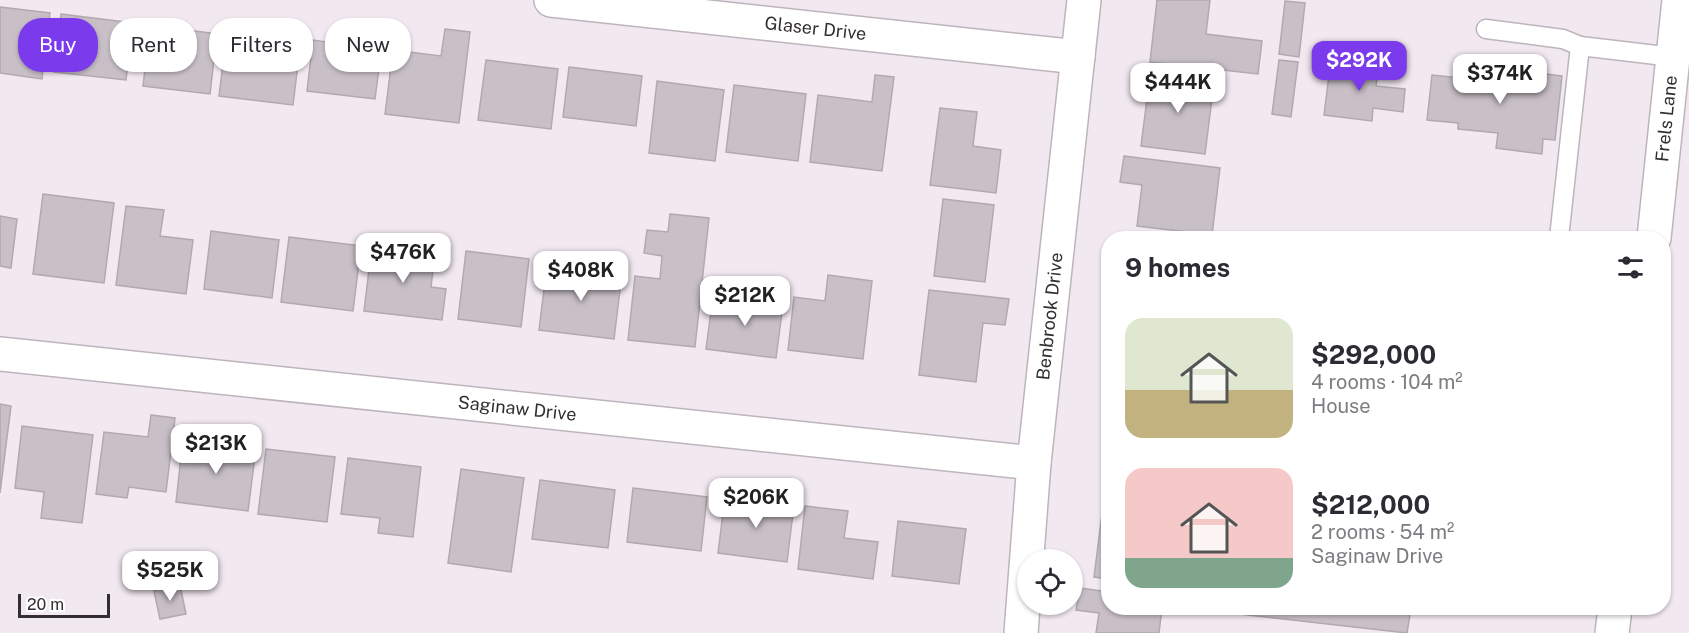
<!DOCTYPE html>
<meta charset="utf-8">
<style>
:root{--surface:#fff;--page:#f2f2f3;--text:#2b2b33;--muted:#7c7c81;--accent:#7c3aed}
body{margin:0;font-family:"Public Sans",sans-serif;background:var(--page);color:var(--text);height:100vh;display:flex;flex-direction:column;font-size:22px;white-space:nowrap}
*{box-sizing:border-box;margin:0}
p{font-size:20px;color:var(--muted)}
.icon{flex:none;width:33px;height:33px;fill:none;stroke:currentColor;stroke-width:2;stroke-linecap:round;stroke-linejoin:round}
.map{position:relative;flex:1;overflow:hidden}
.sheet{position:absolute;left:1101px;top:231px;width:570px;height:384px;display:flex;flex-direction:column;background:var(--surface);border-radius:24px;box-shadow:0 2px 4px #0004}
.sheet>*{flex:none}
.guide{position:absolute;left:18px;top:18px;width:570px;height:54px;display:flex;gap:12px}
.buttons{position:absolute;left:1017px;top:549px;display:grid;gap:12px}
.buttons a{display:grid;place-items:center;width:66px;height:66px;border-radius:50%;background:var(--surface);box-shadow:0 2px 4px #0004;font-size:30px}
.scale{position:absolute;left:18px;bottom:15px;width:92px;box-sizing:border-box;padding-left:6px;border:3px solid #322e31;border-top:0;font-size:16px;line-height:21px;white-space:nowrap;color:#322e31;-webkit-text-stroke:4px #fff;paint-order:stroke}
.price{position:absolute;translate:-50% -51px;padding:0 14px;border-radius:12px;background:#fff;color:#222;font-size:20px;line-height:39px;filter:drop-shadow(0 2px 3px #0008)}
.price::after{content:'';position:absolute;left:50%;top:36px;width:18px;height:14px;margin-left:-9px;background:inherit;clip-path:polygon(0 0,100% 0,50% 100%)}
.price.current{background:var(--accent);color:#fff}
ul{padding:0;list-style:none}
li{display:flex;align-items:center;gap:18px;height:150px;padding:0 24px}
li span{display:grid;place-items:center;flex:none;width:168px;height:120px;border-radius:18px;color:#555}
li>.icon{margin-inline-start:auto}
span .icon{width:72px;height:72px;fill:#fffc;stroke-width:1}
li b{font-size:26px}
h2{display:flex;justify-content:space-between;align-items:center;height:72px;padding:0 24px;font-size:26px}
.chip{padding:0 21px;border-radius:24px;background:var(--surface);box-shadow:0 2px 4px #0004;font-size:21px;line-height:54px}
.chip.current{background:var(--accent);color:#fff}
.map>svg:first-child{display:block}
.building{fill:#c9c0c7;stroke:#b1a8b0;stroke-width:1.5}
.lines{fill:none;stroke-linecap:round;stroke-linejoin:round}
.service-casing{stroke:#bdb4bc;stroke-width:21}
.minor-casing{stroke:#bdb4bc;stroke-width:36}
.service{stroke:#fff;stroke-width:18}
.minor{stroke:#fff;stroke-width:33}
.labels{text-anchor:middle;stroke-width:4.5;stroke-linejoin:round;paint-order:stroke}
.street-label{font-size:18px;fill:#322e31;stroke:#fff}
</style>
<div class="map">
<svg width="1689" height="633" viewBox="0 0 1689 633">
<rect width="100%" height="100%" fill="#f2e8f0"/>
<g class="building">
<polygon points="1157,0 1210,0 1206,34 1262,41 1258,74 1150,62"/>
<polygon points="1285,1 1305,3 1299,57 1279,54"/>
<polygon points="0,7 50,13 42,79 0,73"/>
<polygon points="61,14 133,23 126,80 54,72"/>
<polygon points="359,20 385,23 375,99 307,91 313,40 356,46"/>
<polygon points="150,25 217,34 210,94 143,86"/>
<polygon points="445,29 470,32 459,123 385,114 393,50 441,56"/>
<polygon points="227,31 301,40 293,105 219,96"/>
<polygon points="1331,59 1379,65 1376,86 1405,89 1403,112 1373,108 1372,121 1324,115"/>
<polygon points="486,60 558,69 551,129 478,120"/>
<polygon points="1279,60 1298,62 1291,117 1272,114"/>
<polygon points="1469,65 1562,76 1555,140 1543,139 1542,154 1496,148 1498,133 1458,129 1458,123 1427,120 1432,75 1461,78 1462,72 1468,73"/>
<polygon points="569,67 642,76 636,126 563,117"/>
<polygon points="875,75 894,77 882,171 810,162 818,95 872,102"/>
<polygon points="1150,75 1214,83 1205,154 1141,146"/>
<polygon points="657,81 724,90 715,161 649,153"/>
<polygon points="734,85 806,94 798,161 726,152"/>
<polygon points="940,108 977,112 973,146 1001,150 996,193 930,185"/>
<polygon points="1124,156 1220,168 1212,235 1137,226 1142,185 1120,182"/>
<polygon points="43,194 114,203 104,283 33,274"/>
<polygon points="943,199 994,205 985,282 934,276"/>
<polygon points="126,206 164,210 160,236 193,240 186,294 116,285"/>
<polygon points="670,214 709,218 695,347 628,340 635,276 660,279 662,256 644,253 647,230 668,232"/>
<polygon points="0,216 17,219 11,268 0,266"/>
<polygon points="211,231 279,240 272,298 204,289"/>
<polygon points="289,237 361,246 353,311 281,302"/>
<polygon points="372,245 435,253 431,287 446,289 442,320 364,311"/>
<polygon points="466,251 529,259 521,327 458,319"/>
<polygon points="547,265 622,274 614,339 539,330"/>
<polygon points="828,275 872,281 863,359 788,350 794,297 825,301"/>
<polygon points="929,290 1009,299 1005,325 983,323 976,382 919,375"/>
<polygon points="713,297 783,305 776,358 706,349"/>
<polygon points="0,404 11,406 0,493"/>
<polygon points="151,415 175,418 166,492 129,487 127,498 96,494 104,432 148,437"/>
<polygon points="22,426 93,435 82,523 41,518 44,492 15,488"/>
<polygon points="183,439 256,448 248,511 176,502"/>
<polygon points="266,449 335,457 327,522 258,514"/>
<polygon points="348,458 421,467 413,537 378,533 380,518 341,514"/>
<polygon points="461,469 524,478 511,572 448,563"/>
<polygon points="540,480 615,490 608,548 532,539"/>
<polygon points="633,488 707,497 701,551 627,542"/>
<polygon points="725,497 794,505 787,562 718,553"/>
<polygon points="805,506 848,511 844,538 878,542 873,579 798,569"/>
<polygon points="1103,506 1108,506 1108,579 1094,577"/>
<polygon points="898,521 966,529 959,584 892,576"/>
<polygon points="180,585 186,614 160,619 154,591"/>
<polygon points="1080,588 1108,592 1108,608 1162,608 1159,633 1096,633 1099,613 1076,610"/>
<polygon points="1241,608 1411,608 1407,633 1240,614"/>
</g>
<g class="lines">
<g class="service-casing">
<g id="service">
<polyline points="1486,29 1563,39 1580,46"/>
<polyline points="1559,238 1580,46 1673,57"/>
</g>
</g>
<g class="minor-casing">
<g id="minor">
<path id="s1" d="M551 0 1078 57"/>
<path id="s2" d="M1654 238 1679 0"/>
<path id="s3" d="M0 354 1034 463"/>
<path id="s4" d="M1021 633 1034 463 1084 0"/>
<polyline points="1612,633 1615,608"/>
</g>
</g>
<use href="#service" class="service"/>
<use href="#minor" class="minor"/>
</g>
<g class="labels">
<g class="street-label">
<text dy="6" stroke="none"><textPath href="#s1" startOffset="266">Glaser Drive</textPath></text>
<text dy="6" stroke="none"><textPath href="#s2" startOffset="120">Frels Lane</textPath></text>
<text dy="6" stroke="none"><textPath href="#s4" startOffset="318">Benbrook Drive</textPath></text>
<text dy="6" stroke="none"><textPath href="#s3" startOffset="520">Saginaw Drive</textPath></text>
</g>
</g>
</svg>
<div class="buttons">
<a><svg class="icon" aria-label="locate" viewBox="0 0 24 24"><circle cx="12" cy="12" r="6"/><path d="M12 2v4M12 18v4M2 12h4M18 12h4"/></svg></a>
</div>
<div class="scale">20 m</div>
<b class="price current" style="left:1359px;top:92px">$292K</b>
<b class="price" style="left:1500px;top:105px">$374K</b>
<b class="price" style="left:1178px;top:114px">$444K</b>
<b class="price" style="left:403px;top:284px">$476K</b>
<b class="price" style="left:581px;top:302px">$408K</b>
<b class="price" style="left:745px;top:327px">$212K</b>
<b class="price" style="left:216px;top:475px">$213K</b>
<b class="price" style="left:756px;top:529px">$206K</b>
<b class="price" style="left:170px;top:602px">$525K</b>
<div class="guide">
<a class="chip current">Buy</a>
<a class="chip">Rent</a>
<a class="chip">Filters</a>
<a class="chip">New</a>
</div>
<section class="sheet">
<h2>9 homes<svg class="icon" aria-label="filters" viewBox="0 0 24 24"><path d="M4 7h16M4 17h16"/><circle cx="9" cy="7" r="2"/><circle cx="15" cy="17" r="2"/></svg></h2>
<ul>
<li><span style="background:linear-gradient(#dfe7d0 60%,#c2b280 0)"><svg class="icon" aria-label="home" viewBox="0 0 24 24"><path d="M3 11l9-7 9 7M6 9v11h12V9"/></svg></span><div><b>$292,000</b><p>4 rooms · 104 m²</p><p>House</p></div></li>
<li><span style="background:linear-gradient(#f6c9c9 75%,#7fa58c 0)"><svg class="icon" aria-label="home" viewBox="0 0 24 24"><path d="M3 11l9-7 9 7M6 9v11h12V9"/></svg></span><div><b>$212,000</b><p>2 rooms · 54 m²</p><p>Saginaw Drive</p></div></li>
</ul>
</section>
</div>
